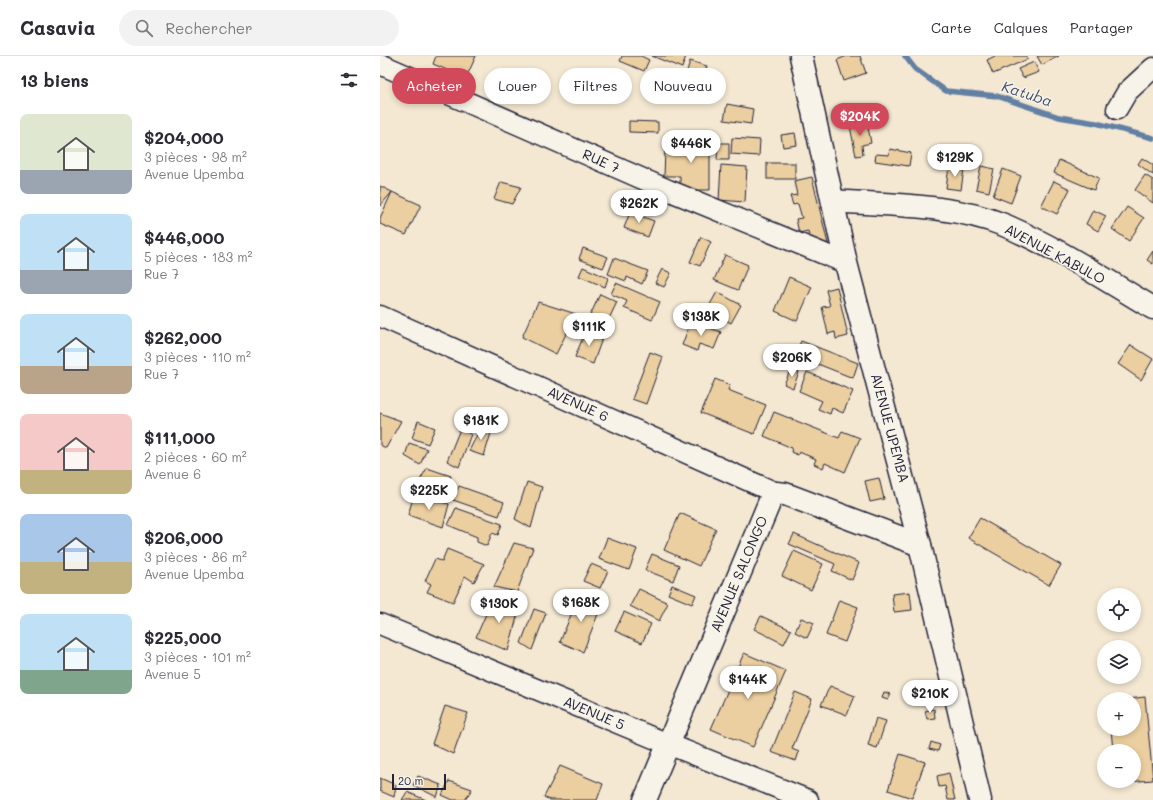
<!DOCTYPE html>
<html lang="fr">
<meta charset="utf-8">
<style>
:root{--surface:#fff;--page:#f2f2f3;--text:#2b2b33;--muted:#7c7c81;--line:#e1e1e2;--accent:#d1495b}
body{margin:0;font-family:Mali,sans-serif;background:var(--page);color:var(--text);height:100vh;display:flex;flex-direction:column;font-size:15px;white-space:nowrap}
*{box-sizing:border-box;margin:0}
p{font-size:13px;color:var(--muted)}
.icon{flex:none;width:22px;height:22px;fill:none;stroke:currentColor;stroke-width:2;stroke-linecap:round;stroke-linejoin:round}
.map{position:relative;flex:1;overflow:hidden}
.drawer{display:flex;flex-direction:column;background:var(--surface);width:380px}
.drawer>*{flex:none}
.hud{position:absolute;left:12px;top:12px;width:380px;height:36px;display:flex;gap:8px}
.tools{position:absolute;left:717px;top:532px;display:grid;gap:8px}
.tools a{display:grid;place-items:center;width:44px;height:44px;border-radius:50%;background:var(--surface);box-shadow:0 2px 6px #0003;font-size:20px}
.scale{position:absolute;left:12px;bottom:10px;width:54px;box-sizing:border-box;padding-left:4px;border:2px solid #22223b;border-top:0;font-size:11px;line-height:14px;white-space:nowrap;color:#22223b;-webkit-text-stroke:3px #f7f3e8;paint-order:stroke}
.price{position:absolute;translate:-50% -34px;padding:0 9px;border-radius:14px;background:#fff;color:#222;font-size:13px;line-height:26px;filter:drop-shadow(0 1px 2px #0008)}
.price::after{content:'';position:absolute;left:50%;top:24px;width:12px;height:9px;margin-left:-6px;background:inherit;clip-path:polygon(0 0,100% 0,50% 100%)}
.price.selected{background:var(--accent);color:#fff}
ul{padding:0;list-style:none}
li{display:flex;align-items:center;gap:12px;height:100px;padding:0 20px}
li span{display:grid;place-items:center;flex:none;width:112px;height:80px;border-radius:8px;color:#555}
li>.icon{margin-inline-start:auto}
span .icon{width:48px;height:48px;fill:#fffc;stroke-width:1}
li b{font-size:17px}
h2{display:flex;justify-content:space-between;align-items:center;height:48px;padding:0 20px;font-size:17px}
.tag{padding:0 14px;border-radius:18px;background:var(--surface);box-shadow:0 2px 6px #0003;font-size:14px;line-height:36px}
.tag.selected{background:var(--accent);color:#fff}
header{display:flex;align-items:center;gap:24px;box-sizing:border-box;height:56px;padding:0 20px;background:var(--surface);border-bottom:1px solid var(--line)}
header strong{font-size:19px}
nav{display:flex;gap:22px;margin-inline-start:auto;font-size:14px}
.search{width:280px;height:36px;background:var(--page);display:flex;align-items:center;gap:10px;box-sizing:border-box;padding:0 14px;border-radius:22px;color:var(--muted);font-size:15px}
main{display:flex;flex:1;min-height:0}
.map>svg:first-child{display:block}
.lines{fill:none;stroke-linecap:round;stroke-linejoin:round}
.stream{stroke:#6280a3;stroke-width:5.5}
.building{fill:#eccfa0;stroke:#22223b}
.street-casing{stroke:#22223b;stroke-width:23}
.secondary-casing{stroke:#22223b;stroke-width:25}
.street{stroke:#f7f3e8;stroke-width:20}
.secondary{stroke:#f7f3e8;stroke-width:22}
.labels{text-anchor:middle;stroke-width:3;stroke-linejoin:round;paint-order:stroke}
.street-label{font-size:14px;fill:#22223b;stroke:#f7f3e8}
.water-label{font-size:15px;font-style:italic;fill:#42516f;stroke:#f7f3e8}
</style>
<header>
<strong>Casavia</strong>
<div class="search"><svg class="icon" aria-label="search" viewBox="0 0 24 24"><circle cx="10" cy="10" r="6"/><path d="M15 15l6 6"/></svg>Rechercher</div>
<nav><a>Carte</a><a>Calques</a><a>Partager</a></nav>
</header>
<main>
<section class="drawer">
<h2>13 biens<svg class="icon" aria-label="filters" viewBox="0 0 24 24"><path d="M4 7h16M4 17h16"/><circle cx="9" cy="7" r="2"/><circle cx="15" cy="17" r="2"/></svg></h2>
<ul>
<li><span style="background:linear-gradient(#dfe7d0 70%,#9aa5b1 0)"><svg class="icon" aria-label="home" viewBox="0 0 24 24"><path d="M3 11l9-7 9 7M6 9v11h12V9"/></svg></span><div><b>$204,000</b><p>3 pièces · 98 m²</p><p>Avenue Upemba</p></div></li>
<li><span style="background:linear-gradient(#bfe0f5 70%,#9aa5b1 0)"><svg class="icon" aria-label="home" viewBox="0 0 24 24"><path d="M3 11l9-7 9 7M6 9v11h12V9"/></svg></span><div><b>$446,000</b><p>5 pièces · 183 m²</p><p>Rue 7</p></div></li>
<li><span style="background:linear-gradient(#bfe0f5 65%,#b9a48a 0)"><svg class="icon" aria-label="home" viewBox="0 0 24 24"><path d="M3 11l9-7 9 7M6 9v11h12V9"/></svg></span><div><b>$262,000</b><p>3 pièces · 110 m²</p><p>Rue 7</p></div></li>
<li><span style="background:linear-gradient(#f6c9c9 70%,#c2b280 0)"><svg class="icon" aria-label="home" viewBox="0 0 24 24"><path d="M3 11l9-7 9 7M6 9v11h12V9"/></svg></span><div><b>$111,000</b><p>2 pièces · 60 m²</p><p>Avenue 6</p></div></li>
<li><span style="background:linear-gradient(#a9c7e8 60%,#c2b280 0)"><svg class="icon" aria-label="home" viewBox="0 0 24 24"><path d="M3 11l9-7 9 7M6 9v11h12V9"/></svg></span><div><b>$206,000</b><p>3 pièces · 86 m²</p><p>Avenue Upemba</p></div></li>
<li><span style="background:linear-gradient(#bfe0f5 70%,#7fa58c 0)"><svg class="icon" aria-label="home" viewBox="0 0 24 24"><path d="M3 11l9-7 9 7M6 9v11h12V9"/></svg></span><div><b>$225,000</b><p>3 pièces · 101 m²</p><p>Avenue 5</p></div></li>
</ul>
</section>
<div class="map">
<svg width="773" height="744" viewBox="0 0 773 744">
<rect width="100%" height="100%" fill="#f4e8d2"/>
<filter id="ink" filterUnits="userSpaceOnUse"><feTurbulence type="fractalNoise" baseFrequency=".025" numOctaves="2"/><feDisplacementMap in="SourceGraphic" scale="8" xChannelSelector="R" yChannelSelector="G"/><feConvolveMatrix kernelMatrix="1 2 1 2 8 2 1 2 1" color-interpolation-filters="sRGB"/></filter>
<g filter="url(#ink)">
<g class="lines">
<polyline class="stream" points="525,0 535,13 566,35 617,40 679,61 716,67 773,82"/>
</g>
<g class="building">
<polygon points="56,0 96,0 86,22 53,8"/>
<polygon points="242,0 261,0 269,4 264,15 240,5"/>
<polygon points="272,0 306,0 302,12"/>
<polygon points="467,0 480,0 486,17 464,25 457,4"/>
<polygon points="615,0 647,0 648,3 613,18 607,4"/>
<polygon points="657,0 679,0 662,9"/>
<polygon points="310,5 327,10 319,34 303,29 304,24 299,23 301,16 306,18"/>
<polygon points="654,6 659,16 643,22 638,13"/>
<polygon points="347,48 373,53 371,68 344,64"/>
<polygon points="249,65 278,66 278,77 249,76"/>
<polygon points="487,66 491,87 482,89 483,99 476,100 470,70"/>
<polygon points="415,77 417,89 403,91 401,79"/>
<polygon points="306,79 330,79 330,134 300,134 300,120 284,120 285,94 306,94"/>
<polygon points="352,82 380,84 379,100 351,98"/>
<polygon points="338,87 349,87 349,104 337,104"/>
<polygon points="510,93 531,97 529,110 495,105 496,98 509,99"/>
<polygon points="762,102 773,109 773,119 758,108"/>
<polygon points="679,104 719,122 714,134 674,117"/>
<rect x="387" y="107" width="28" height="16"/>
<polygon points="341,109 367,111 365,146 339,144"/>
<polygon points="601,110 614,113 609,136 596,133"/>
<polygon points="569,111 584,113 581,134 566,132"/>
<polygon points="623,113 641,120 631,147 613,140"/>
<polygon points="765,119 773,124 773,147 755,134"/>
<polygon points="432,121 448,188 432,192 428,175 419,177 416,163 422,162 418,148 413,149 410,140 417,139 414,125"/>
<polygon points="674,125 690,133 677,158 661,150"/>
<polygon points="121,126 141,131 132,148 114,143"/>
<polygon points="0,130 12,136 0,150"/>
<polygon points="12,136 41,149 26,179 0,168 0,162"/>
<polygon points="747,151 764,162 749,185 732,173"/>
<polygon points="713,154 726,160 718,175 706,168"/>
<polygon points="250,156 274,165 268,181 244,172"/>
<polygon points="321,181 331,186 320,210 310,206"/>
<polygon points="203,192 228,201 223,212 199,203"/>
<polygon points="773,195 773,208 767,204"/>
<polygon points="345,199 368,209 358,234 334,224"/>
<polygon points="234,202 268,215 262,228 247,221 246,225 228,218"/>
<polygon points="203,211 228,222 225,231 199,220"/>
<polygon points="282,213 291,217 284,231 275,227"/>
<polygon points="409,221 432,231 417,265 395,255"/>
<polygon points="236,227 280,246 272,264 244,252 247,245 231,238"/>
<polygon points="457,231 468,280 456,283 455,276 448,278 442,251 450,250 446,234"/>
<polygon points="337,236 361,249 351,267 327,254"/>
<polygon points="220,238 237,246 226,269 209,262"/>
<polygon points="158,246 196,258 176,298 142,281"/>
<polygon points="311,265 341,276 334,293 319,288 317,295 302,289"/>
<polygon points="206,274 223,280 213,308 195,301"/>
<polygon points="421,285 478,307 473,322 415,299"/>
<polygon points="751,289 773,303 761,324 738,308"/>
<polygon points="270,296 283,301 266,348 252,343"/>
<polygon points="411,313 419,316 413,332 404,328"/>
<polygon points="427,316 473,335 463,357 452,352 450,358 438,353 442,345 419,335"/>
<polygon points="335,323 350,329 348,334 386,349 374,378 321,357"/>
<polygon points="394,356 459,382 462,375 480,382 465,416 445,407 443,412 434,408 436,403 419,396 418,399 411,396 412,392 384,380"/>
<polygon points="0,357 21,365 6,392 0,389"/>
<polygon points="38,365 55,372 48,388 32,382"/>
<polygon points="102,369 112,374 104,400 89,395"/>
<polygon points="80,373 91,378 79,411 67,405"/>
<polygon points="29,387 47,393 40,409 25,400"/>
<polygon points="47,412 71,420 66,437 36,431"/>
<polygon points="499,422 504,443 490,446 485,425"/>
<polygon points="147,426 162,431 151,472 135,463"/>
<polygon points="79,430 124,446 119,460 73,444"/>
<polygon points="33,442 43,442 69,448 63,471 28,459"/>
<polygon points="76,452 122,468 118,479 112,477 107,490 97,486 97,481 68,469"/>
<polygon points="300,457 336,473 319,510 284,494"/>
<polygon points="600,462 681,509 669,529 588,482"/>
<polygon points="414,478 479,507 472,524 452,515 455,508 409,488"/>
<polygon points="227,482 257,493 249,514 219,503"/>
<polygon points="134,487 153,492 137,536 114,531"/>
<polygon points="67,493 104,508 94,526 85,520 73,546 47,536 51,528 45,525 55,503 62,505"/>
<polygon points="414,495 443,508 431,534 402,520"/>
<polygon points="272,498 299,509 293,525 265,514"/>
<polygon points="211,508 228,515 220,532 203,525"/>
<polygon points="292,529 316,539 312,548 288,538"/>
<polygon points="259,533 288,547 279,565 250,550"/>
<polygon points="530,536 532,554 514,556 512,538"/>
<polygon points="199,539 222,548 203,596 180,586"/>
<polygon points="113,542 140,550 128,595 96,581"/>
<polygon points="459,544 478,551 465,586 446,579"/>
<polygon points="154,553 166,557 152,594 141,587"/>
<polygon points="244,556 271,568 262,587 235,575"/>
<polygon points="381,560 411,574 404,588 374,573"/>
<polygon points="421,562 434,567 427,582 415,576"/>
<polygon points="364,597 406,615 373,691 331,673"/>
<polygon points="450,630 475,640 467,659 441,649"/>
<polygon points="415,636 432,643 412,693 419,696 416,705 391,696"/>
<polygon points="504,636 511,638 508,644 502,642"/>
<polygon points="765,641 773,724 747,726 754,725 754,695 733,695 731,673 754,673 754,643 748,643"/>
<polygon points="65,650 88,657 73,698 52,688"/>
<polygon points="554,653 555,662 547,663 545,655"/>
<polygon points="496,662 506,665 497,692 488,689"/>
<polygon points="551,686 560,689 558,695 549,693"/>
<polygon points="520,698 545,706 532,742 508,734"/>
<polygon points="180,710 223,728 217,744 170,744 164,741"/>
<polygon points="569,717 575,744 568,744 565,730 559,731 557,720"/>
<polygon points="38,720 61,729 57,741 33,729"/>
<polygon points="0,722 16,729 14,741 0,735"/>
<polygon points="69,725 92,733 85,744 73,744 62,739"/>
<polygon points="27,736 46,744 22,744"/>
</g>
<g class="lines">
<g class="street-casing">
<g id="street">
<polyline points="0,8 288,134 466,207"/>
<polyline points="737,53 747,36 773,12"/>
<polyline points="0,260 396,437"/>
<polyline points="0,568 288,688 428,744"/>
</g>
</g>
<g class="secondary-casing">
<g id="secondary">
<polyline points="421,0 466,207 540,489 600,744"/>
<path d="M453 145C508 149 573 148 624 169 676 191 724 223 773 252"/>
<polyline points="265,744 392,440 396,437 405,438 540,489"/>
</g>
</g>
<use href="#street" class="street"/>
<use href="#secondary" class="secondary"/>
</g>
</g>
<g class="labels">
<g class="street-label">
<text transform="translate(221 105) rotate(24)" y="5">RUE 7</text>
<text transform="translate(675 198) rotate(28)" y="5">AVENUE KABULO</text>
<text transform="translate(198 348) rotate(24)" y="5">AVENUE 6</text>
<text transform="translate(510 372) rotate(75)" y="5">AVENUE UPEMBA</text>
<text transform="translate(359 518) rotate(-67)" y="5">AVENUE SALONGO</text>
<text transform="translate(214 657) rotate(23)" y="5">AVENUE 5</text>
</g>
<g class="water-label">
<text transform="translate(647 38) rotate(18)" y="5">Katuba</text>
</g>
</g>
</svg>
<div class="tools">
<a><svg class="icon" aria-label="locate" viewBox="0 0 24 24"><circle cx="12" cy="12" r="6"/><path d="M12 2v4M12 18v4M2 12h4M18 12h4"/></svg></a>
<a><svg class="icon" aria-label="layers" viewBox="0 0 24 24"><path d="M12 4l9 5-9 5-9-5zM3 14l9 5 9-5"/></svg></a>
<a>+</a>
<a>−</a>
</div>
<div class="scale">20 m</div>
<b class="price selected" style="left:480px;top:81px">$204K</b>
<b class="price" style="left:311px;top:108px">$446K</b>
<b class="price" style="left:575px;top:122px">$129K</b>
<b class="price" style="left:259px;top:168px">$262K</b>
<b class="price" style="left:321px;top:281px">$138K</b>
<b class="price" style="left:209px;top:291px">$111K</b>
<b class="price" style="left:412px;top:322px">$206K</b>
<b class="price" style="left:101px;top:385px">$181K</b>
<b class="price" style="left:49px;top:455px">$225K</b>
<b class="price" style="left:201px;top:567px">$168K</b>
<b class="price" style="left:119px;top:568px">$130K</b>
<b class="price" style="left:368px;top:644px">$144K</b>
<b class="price" style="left:550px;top:658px">$210K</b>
<div class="hud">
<a class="tag selected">Acheter</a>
<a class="tag">Louer</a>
<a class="tag">Filtres</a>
<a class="tag">Nouveau</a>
</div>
</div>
</main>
